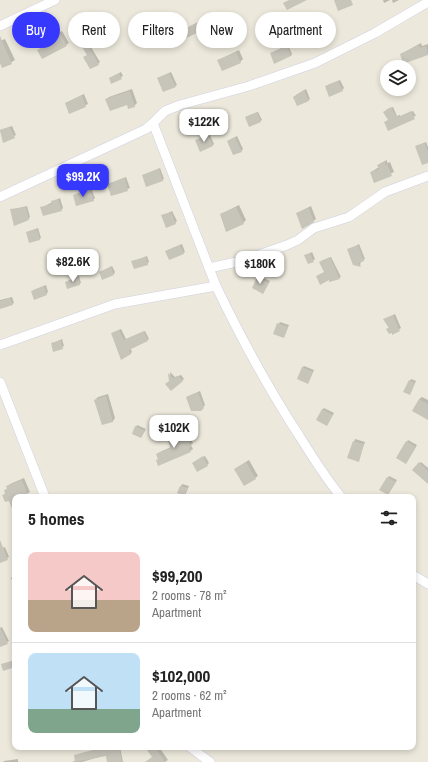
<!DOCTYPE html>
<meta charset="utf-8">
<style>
:root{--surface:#fff;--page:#f2f2f2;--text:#222;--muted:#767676;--line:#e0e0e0;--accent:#3738fd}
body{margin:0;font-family:"Archivo Narrow",sans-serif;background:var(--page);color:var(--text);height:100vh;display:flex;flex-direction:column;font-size:15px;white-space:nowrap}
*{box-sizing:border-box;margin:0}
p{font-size:13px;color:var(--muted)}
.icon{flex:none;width:22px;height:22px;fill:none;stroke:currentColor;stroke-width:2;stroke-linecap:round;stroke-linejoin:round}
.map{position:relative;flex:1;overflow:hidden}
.side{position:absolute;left:12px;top:494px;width:404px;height:256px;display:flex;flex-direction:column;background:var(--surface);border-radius:8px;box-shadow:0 2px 6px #0003}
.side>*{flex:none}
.banner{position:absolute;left:12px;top:12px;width:404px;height:36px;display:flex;gap:8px}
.controls{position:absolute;left:380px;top:60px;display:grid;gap:8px}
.controls a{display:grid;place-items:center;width:36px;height:36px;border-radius:50%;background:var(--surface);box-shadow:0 2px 6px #0003;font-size:20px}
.price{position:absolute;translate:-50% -34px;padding:0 9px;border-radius:8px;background:#fff;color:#222;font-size:13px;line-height:26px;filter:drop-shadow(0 1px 2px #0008)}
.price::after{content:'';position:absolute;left:50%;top:24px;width:12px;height:9px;margin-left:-6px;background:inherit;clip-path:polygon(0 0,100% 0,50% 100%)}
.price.selected{background:var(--accent);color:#fff}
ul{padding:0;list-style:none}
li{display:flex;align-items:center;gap:12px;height:100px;padding:0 16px}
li+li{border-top:1px solid var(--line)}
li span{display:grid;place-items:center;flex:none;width:112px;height:80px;border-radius:8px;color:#555}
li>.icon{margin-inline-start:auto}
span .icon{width:48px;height:48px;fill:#fffc;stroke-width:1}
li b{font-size:17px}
h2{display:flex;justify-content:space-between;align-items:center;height:48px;padding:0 16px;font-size:17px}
.pill{padding:0 14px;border-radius:18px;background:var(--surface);box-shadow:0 2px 6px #0003;font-size:14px;line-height:36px}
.pill.selected{background:var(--accent);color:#fff}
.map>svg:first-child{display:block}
.shadow{fill:#0003}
.building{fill:#c7c4ba}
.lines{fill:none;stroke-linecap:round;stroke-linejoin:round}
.street-casing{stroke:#d0d0e3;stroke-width:10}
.street{stroke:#fff;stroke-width:9}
</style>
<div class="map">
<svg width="428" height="762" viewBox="0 0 428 762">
<rect width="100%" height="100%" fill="#ece8db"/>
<g class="shadow">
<polygon points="383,0 390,0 384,3"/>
<polygon points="392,0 399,0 393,3"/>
<polygon points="155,19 159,34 158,36 149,21"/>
<polygon points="200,21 204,27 202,29 175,34"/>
<polygon points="320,24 321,37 319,38 303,27"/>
<polygon points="62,31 69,43 66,45 38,50 49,43 48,40 50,37"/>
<polygon points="5,39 15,60 3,67 0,61 0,41"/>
<polygon points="421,43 422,46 428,44 428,54 404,62 401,54"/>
<polygon points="89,44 100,62 98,64 86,56 88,55 85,46"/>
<polygon points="288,45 292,54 291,56 271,53"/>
<polygon points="239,50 243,59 240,62 219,60"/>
<polygon points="121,72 123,76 112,82 110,78"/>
<polygon points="171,72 177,85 175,86 158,78"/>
<polygon points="340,80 344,88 342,90 328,85"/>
<polygon points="412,81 414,87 409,89 409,82"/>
<polygon points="132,89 137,103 134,106 107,99 109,97"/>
<polygon points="306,89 310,99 308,100 296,95"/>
<polygon points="84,94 88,104 70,112 66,103"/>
<polygon points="393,107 397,116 400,115 400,116 413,111 416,116 385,122 389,120 386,110"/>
<polygon points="258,112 262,120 260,121 246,117"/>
<polygon points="12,126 16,135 3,141 0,130"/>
<polygon points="210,135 214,144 212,146 197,140"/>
<polygon points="237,136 243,149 241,151 228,141"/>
<polygon points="426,142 428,147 428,162 416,146"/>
<polygon points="387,160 387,163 390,162 394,172 374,182 371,172 379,167 378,165 381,163"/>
<polygon points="160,168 164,179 162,180 143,175"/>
<polygon points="126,177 130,188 111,195 108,184"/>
<polygon points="91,188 95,198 93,200 74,195"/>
<polygon points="60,198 63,208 61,210 41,208"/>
<polygon points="239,205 246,220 243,223 221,214"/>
<polygon points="27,206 30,217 28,219 11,210"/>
<polygon points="311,206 316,219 303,228 297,213"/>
<polygon points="172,211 177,221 175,223 163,216"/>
<polygon points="38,228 41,238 39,239 27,232"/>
<polygon points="182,244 185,252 183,253 168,250"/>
<polygon points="359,244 365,259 361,261 360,266 354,264 348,250"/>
<polygon points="312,252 315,259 309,263 305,256"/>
<polygon points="147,256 149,262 147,264 132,262"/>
<polygon points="331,257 341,277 330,281 325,272 321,261"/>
<polygon points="112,266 115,272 114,274 100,272"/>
<polygon points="79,276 81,283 79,284 66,282"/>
<polygon points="260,276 270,281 264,291 253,288"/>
<polygon points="46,285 48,292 46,294 34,290"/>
<polygon points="12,297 14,303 12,304 0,306 0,300"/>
<polygon points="395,314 401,328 393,333 387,329 389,327 385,319"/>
<polygon points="280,322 289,325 285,335 274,333"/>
<polygon points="121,329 126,339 145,331 149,339 130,348 132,352 130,354 114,332"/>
<polygon points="62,339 64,346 54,351 52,344"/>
<polygon points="304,366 314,370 309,381 302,368"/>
<polygon points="170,372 175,377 181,375 184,379 171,390"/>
<polygon points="411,379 416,381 411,392 404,391"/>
<polygon points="200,391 205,405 200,410 187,397"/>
<polygon points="108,394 115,418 113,421 102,424 95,400 98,397"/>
<polygon points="422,397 428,400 428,418 419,399"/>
<polygon points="324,408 334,413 328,423 322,410"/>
<polygon points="137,425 146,429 141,437 136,427"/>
<polygon points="182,429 186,438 190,437 193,443 191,445 193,449 190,451 159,458 157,454 160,452 171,447 167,437"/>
<polygon points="355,439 365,442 358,460 349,457"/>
<polygon points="408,440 417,445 406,463 407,442"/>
<polygon points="205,456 209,463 207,465 193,463"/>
<polygon points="249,460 258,476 255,478 238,467"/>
<polygon points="421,462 428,468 428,483 414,470"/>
<polygon points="389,476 397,480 388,494 381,490"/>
<polygon points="24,478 30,492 21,497 15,497 15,505 4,495 6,493 5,491 10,484"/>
<polygon points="182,484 189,486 185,495 178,493"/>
<polygon points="5,547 9,557 0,562 0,549"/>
<polygon points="14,575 15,575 15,587 11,578"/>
<polygon points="2,627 9,641 0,646 0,628"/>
<polygon points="108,747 120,747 123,762 108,762 106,755 82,762 72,762"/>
<polygon points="146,747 159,747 168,760 165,762 146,762 153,757"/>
<polygon points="18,759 18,762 3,762 4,761"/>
</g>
<g class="building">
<polygon points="289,0 307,0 287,10 283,3"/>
<polygon points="334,0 351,0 353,5 338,11"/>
<polygon points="154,20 158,37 150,38 147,25 148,25 148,21"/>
<polygon points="199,22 203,30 178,42 174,34"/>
<polygon points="318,25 320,39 303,41 302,27"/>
<polygon points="60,33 67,46 42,59 37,50 48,44 46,40"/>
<polygon points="0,36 12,64 2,68 0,63"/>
<polygon points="88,45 99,65 90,69 83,57 87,55 82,47"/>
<polygon points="419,45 420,48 426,46 428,55 403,64 400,54"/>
<polygon points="287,46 291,56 274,64 270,53"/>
<polygon points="236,52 241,63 222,71 217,60"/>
<polygon points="119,73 122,79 111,84 109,78"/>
<polygon points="169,73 176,87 163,92 157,78"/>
<polygon points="338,81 343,91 329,97 325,86"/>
<polygon points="304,90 309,101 297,106 293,97"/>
<polygon points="130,91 135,107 128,109 127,105 110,111 105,99"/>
<polygon points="82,95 86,107 69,114 65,103"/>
<polygon points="391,107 396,116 398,116 399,117 411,111 415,119 388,131 384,122 388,120 383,112"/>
<polygon points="257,112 261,122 249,127 245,117"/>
<polygon points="10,127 15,138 3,143 0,130"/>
<polygon points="208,135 213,146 200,152 195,140"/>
<polygon points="235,137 242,152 233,155 227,141"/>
<polygon points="425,143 428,152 428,163 422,165 415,146"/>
<polygon points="385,162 385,165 387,164 392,176 374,183 370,172 379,169 377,165"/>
<polygon points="159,169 163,181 146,187 142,175"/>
<polygon points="125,178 128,191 111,196 107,184"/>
<polygon points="90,189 94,201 76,206 73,195"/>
<polygon points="58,199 62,211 43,216 40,207 52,204 51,201"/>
<polygon points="26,207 29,220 14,226 10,209"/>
<polygon points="236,207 244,224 226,232 220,214"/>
<polygon points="309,208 314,222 316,221 302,229 296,213"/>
<polygon points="171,212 176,224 166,228 161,215"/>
<polygon points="37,229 40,240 29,243 26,232"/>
<polygon points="180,245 184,254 169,260 165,251"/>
<polygon points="358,245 364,261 359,263 361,267 353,265 347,249"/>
<polygon points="310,253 314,262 308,264 304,255"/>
<polygon points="146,257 148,265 134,269 131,261"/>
<polygon points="330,257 340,279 329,282 329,280 320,285 316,276 324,272 319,262"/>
<polygon points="111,267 114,275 102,280 99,272"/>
<polygon points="78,277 80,285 67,289 65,282"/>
<polygon points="257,277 269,283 263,294 252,288"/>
<polygon points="44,286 47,295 34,300 31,291"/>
<polygon points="10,298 13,305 0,309 0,301"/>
<polygon points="393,315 400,331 392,335 392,333 389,334 386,329 389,328 383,319"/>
<polygon points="277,323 288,327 284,338 273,334"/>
<polygon points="119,330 124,340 144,331 148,341 129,350 131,354 121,360 111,333"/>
<polygon points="61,340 63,349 53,352 51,343"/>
<polygon points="302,367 313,372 308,384 297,379"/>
<polygon points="168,373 173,378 179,376 183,381 171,391 165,384 169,381"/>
<polygon points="409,380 415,383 410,395 403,392"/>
<polygon points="198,392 204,408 201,411 191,411 186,397"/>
<polygon points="106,396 113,422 102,425 94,400"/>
<polygon points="419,399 428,404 428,420 412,411"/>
<polygon points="322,409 333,415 327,426 316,420"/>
<polygon points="135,426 145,431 141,438 132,434"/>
<polygon points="179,431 183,440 188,438 191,447 189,448 191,452 158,466 156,460 158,459 156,454 171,448 166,436"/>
<polygon points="353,441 364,444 359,462 347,458"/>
<polygon points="406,441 416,447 406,464 396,458"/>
<polygon points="203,456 208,466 197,472 192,463"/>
<polygon points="246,462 256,479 244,486 234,469"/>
<polygon points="419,462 428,471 428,484 412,470"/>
<polygon points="387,477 396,482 388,495 379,490"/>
<polygon points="22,480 28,495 15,497 15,515 9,501 5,502 2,495 5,494 4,490 7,489 6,486"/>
<polygon points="180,486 188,488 185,496 177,493"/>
<polygon points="0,540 8,560 0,563"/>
<polygon points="0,627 8,644 0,647"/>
<polygon points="15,660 15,667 3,671 1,664"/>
<polygon points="104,747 119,747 122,762 107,762 106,756 75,762 74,755"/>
<polygon points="145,747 155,747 165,762 145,762 152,757"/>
</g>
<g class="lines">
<g class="street-casing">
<g id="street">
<polyline points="0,26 55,0"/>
<polyline points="0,197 146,129 153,123"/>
<polyline points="209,268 241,261 287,245 298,240 314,228 349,217 385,192 428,176"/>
<polyline points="216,286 153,123 165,111 180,105 249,86 315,63 375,33 428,2"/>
<path d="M0 345 115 304 216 286C241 338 268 388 300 437 313 458 326 478 341 497"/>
<polyline points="0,382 45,497"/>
<polyline points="413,575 428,584"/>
<polyline points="190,747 210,762"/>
</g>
</g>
<use href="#street" class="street"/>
</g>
</svg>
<div class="controls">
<a><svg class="icon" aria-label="layers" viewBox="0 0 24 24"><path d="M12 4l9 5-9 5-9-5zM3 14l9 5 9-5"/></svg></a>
</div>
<b class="price" style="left:204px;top:143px">$122K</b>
<b class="price selected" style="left:83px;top:198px">$99.2K</b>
<b class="price" style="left:73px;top:283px">$82.6K</b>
<b class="price" style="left:260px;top:285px">$180K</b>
<b class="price" style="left:174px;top:449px">$102K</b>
<div class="banner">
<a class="pill selected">Buy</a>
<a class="pill">Rent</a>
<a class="pill">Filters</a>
<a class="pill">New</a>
<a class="pill">Apartment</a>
</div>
<section class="side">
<h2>5 homes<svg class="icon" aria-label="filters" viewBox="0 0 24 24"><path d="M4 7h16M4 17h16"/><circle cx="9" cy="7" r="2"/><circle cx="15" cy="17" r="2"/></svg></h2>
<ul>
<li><span style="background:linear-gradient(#f6c9c9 60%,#b9a48a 0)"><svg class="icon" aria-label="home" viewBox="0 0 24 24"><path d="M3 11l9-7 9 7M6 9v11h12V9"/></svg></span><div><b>$99,200</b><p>2 rooms · 78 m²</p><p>Apartment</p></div></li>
<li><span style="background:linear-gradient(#bfe0f5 70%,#7fa58c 0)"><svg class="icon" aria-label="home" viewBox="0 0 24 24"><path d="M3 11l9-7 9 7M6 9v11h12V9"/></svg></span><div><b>$102,000</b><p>2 rooms · 62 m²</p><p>Apartment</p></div></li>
</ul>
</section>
</div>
